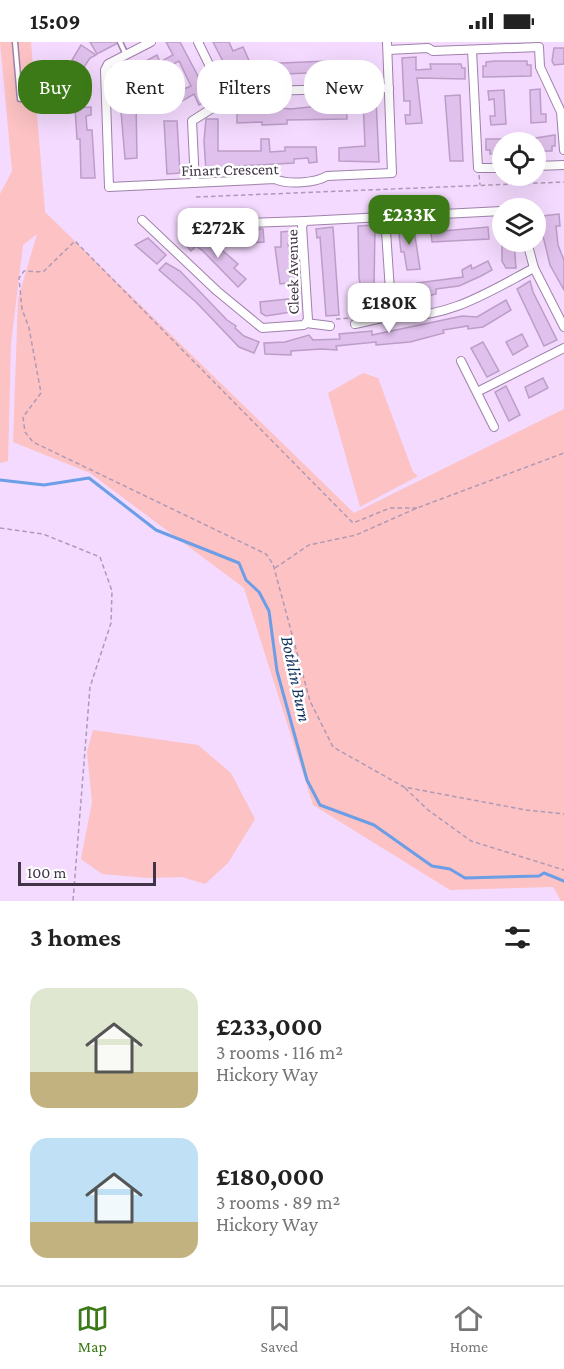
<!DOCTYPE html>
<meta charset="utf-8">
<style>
:root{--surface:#fff;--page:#f6f6f6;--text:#222;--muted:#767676;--line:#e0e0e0;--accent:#3c7a17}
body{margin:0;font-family:"Crimson Pro",serif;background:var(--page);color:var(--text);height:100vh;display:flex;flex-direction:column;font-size:22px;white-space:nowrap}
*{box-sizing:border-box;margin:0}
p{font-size:20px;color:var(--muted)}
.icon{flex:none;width:33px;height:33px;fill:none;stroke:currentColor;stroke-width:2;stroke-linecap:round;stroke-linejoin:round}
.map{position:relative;height:859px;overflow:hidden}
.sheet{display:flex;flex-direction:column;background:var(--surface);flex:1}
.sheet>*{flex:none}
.guide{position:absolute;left:18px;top:18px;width:528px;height:54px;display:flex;gap:12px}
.buttons{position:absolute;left:492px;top:90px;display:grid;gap:12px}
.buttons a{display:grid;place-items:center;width:54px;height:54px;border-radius:50%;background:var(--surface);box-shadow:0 6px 24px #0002;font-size:30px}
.scale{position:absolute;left:18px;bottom:15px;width:138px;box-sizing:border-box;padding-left:6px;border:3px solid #413446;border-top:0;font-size:16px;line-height:21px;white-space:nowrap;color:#413446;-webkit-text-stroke:4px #fff;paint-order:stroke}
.price{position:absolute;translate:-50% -51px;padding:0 14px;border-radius:12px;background:#fff;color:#222;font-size:20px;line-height:39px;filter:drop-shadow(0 2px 3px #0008)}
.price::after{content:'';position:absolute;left:50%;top:36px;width:18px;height:14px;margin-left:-9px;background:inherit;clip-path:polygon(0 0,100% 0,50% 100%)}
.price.active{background:var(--accent);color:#fff}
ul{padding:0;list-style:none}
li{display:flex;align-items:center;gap:18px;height:150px;padding:0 30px}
li span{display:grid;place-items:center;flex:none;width:168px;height:120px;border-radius:18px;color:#555}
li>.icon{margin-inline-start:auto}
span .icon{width:72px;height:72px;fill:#fffc;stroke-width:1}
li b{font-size:26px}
h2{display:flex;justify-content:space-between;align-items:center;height:72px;padding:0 30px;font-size:26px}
.pill{padding:0 21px;border-radius:24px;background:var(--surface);box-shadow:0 6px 24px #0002;font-size:21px;line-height:54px}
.pill.active{background:var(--accent);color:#fff}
.status{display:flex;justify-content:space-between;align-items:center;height:42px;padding:0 30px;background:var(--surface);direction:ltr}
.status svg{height:16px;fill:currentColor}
.dock{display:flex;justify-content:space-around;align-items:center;height:84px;border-top:2px solid var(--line);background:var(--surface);font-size:16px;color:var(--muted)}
.dock a{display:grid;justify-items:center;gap:3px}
.dock .active{color:var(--accent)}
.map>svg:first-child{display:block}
.green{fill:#fcc2c4}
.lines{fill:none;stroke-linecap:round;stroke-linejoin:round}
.stream{stroke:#6b9ee6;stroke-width:3}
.building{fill:#e0c0ec;stroke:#bc9dc8;stroke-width:1.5}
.service-casing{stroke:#9f81aa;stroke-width:7}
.minor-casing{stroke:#9f81aa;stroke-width:10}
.path{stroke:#ae99b6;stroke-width:1.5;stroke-dasharray:4.5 3;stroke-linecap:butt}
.service{stroke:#fff;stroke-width:4}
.minor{stroke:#fff;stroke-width:8}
.labels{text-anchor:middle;stroke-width:5;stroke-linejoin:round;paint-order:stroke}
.street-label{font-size:16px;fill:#413446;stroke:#fff}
.water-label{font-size:18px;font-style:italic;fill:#0e305d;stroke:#fff}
</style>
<div class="status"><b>15:09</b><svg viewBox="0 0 49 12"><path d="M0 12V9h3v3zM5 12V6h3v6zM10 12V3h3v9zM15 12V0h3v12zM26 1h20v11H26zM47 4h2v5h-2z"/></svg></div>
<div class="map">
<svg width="564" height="859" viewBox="0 0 564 859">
<rect width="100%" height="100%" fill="#f4dafe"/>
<g class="green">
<polygon points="0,0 31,0 45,170 354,471 564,367 564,859 561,859 553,845 450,848 313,763 244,546 90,431 13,400 18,257 37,192 23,203 11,302 8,419 0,421 0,152 12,129"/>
<polygon points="363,331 378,336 413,430 418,434 360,465 328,351"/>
<polygon points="93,688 198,703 231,731 255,777 228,821 205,842 182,835 149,836 102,832 81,817 92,760 87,710"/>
</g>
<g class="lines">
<polyline class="stream" points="0,438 44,443 89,436 156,488 239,521 246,538 259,550 269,569 277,629 307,738 320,763 374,783 432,824 450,827 465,836 539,834 544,831 564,839"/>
</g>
<g class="building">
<polygon points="90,0 116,0 116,2 97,12"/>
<polygon points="166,0 180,0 210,57 199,63 194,52 163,70 157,58 191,44 179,19 147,36 142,27 143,35 133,40 127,29 157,13 160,20 173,13"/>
<polygon points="213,0 229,0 233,9 243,5 252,25 244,28 245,45 232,45 231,35"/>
<polygon points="81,3 96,13 90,16 84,25 72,18"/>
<polygon points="554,6 564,6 564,22 554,23 552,19"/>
<polygon points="416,15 416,28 431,27 430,22 461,22 462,26 465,26 465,37 417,36 422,81 406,82 405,73 410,73 410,59 404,59 402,16"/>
<polygon points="328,19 343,20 344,34 334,35 334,30 259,33 259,22"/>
<polygon points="495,19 527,19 527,23 531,23 531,34 483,35 483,24 486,24 486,20"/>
<polygon points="132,44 133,58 136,58 137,116 125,117 119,45"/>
<polygon points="540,47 541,72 546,72 546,80 531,81 530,48"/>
<polygon points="504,48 506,82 491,83 490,74 495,74 494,57 489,58 488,49"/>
<polygon points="460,53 463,119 450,119 445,54"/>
<polygon points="376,57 379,120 339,119 339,106 365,104 363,58"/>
<polygon points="337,62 346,62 347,77 287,78 287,82 262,83 262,80 237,81 237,69 241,67 270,68 270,65 291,67"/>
<polygon points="91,65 91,73 86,74 87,88 92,88 95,136 81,136 80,97 77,97 75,66"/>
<polygon points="206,77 218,77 218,109 261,109 261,97 269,97 270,110 285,109 285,105 316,105 317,120 309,121 308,116 294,117 294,121 219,125 219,128 206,129 204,99"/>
<polygon points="164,79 177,79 180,131 167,132"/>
<polygon points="555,93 555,104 552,104 552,109 536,109 536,96"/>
<polygon points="486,97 502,97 502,111 490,112 490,108 486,108"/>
<polygon points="559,172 560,184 556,184 558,203 564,218 564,248 550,223 543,194 542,174"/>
<polygon points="413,181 420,227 407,228 404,210 401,210 398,183"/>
<polygon points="375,183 374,247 378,268 366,271 359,236 358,184"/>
<polygon points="333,185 339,273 326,274 320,195 317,196 316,187"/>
<polygon points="488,185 489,197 432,200 431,190"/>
<polygon points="256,187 263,187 264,200 249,201 248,188"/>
<polygon points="291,189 292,202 288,202 294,240 280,242 275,205 281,205 281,190"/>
<polygon points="194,193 203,201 208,196 238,222 234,226 246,237 238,245 203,209 196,204 191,209 185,202"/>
<polygon points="148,196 166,213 157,222 135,203"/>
<polygon points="502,200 514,200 516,226 506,226 502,219"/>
<polygon points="488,219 492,228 481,234 459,244 436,247 436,252 408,259 406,246 417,241 463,235 462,228 471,223 472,227"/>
<polygon points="166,221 180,229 227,278 236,284 235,286 244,294 259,300 254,311 239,305 196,260 159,228"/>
<polygon points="530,239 533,250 557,298 544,304 517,247"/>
<polygon points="297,256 297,269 266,274 261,271 260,260"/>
<polygon points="506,258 511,268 483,285 468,287 468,284 443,288 444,291 410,300 376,303 376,300 336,304 337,308 321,307 291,309 291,313 265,312 264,301 285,300 309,293 313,298 340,297 339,292 372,289 372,293 462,274 477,275"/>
<polygon points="522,292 528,304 513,313 506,300"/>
<polygon points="483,300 499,329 487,335 471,306"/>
<polygon points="543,336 548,346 529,356 525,345"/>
<polygon points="506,344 520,373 509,379 495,350"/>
</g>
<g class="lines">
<g class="service-casing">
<g id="service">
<polyline points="15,0 20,57"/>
<polyline points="120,0 126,13"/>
</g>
</g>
<g class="minor-casing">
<g id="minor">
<path d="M151 0 108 22 105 28 109 145 275 137C288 143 315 141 327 134L392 131 387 0"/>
<polyline points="388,8 428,6 433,9 539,5 540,25 561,70 564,108"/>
<polyline points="472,8 478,126 502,126"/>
<polyline points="225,55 254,54 260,49 389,46"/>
<polyline points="536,124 564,123"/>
<polyline points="195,141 192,79 222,60 225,55 198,0"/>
<path d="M385 174 390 249 395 273C445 279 492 248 534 226"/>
<polyline points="142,178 217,249 262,286 304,283 308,278 302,184 305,179 502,169"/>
<polyline points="247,181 305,179"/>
<polyline points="527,200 534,226 564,285"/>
<polyline points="306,281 330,284"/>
<polyline points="355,282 395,273"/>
<polyline points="461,319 494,385"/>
<polyline points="477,350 564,306"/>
</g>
</g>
<g class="path">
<polyline points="479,133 480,143"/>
<polyline points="196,155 564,140"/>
<polyline points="336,277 350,276"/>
<polyline points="417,466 390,466 353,481 75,199 43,230 24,229 19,236 22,267 29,286 41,351 23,375 25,390 33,400 266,512 273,522 310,659 333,705 404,745 526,768 564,772"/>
<polyline points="0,486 43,492 100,515 112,549 111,581 90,645 73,859"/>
<polyline points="275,526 309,503 356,493 417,466 564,411"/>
<polyline points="405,746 428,768 471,799 564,828"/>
</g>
<use href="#service" class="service"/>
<use href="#minor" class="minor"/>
</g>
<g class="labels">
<g class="street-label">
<text transform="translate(230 127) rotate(-1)" y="6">Finart Crescent</text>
<text transform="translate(292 230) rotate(-91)" y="6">Cleek Avenue</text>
</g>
<g class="water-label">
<text transform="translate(296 637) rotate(78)" y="6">Bothlin Burn</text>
</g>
</g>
</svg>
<div class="buttons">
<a><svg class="icon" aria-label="locate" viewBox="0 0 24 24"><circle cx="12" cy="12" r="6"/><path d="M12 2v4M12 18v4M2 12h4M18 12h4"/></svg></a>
<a><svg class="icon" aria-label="layers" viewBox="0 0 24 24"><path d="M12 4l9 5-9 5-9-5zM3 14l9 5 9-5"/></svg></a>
</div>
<div class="scale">100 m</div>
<b class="price active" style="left:409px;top:204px">£233K</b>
<b class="price" style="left:218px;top:217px">£272K</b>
<b class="price" style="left:389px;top:292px">£180K</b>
<div class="guide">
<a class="pill active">Buy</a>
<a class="pill">Rent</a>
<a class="pill">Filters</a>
<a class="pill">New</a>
</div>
</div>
<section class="sheet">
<h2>3 homes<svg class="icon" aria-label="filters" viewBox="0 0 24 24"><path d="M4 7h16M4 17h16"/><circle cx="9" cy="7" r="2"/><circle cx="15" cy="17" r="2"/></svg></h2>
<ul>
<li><span style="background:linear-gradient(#dfe7d0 70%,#c2b280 0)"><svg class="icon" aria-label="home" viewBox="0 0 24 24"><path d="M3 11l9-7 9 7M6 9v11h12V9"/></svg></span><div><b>£233,000</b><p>3 rooms · 116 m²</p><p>Hickory Way</p></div></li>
<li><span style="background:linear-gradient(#bfe0f5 70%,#c2b280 0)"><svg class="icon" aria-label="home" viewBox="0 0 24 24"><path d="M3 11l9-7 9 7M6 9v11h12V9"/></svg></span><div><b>£180,000</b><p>3 rooms · 89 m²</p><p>Hickory Way</p></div></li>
</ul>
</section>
<nav class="dock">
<a class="active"><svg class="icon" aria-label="map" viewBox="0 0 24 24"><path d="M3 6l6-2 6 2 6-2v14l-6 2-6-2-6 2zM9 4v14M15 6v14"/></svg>Map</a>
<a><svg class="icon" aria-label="saved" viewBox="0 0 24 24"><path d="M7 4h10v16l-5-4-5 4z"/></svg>Saved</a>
<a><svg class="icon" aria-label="home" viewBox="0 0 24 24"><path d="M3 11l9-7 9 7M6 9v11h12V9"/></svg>Home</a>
</nav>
